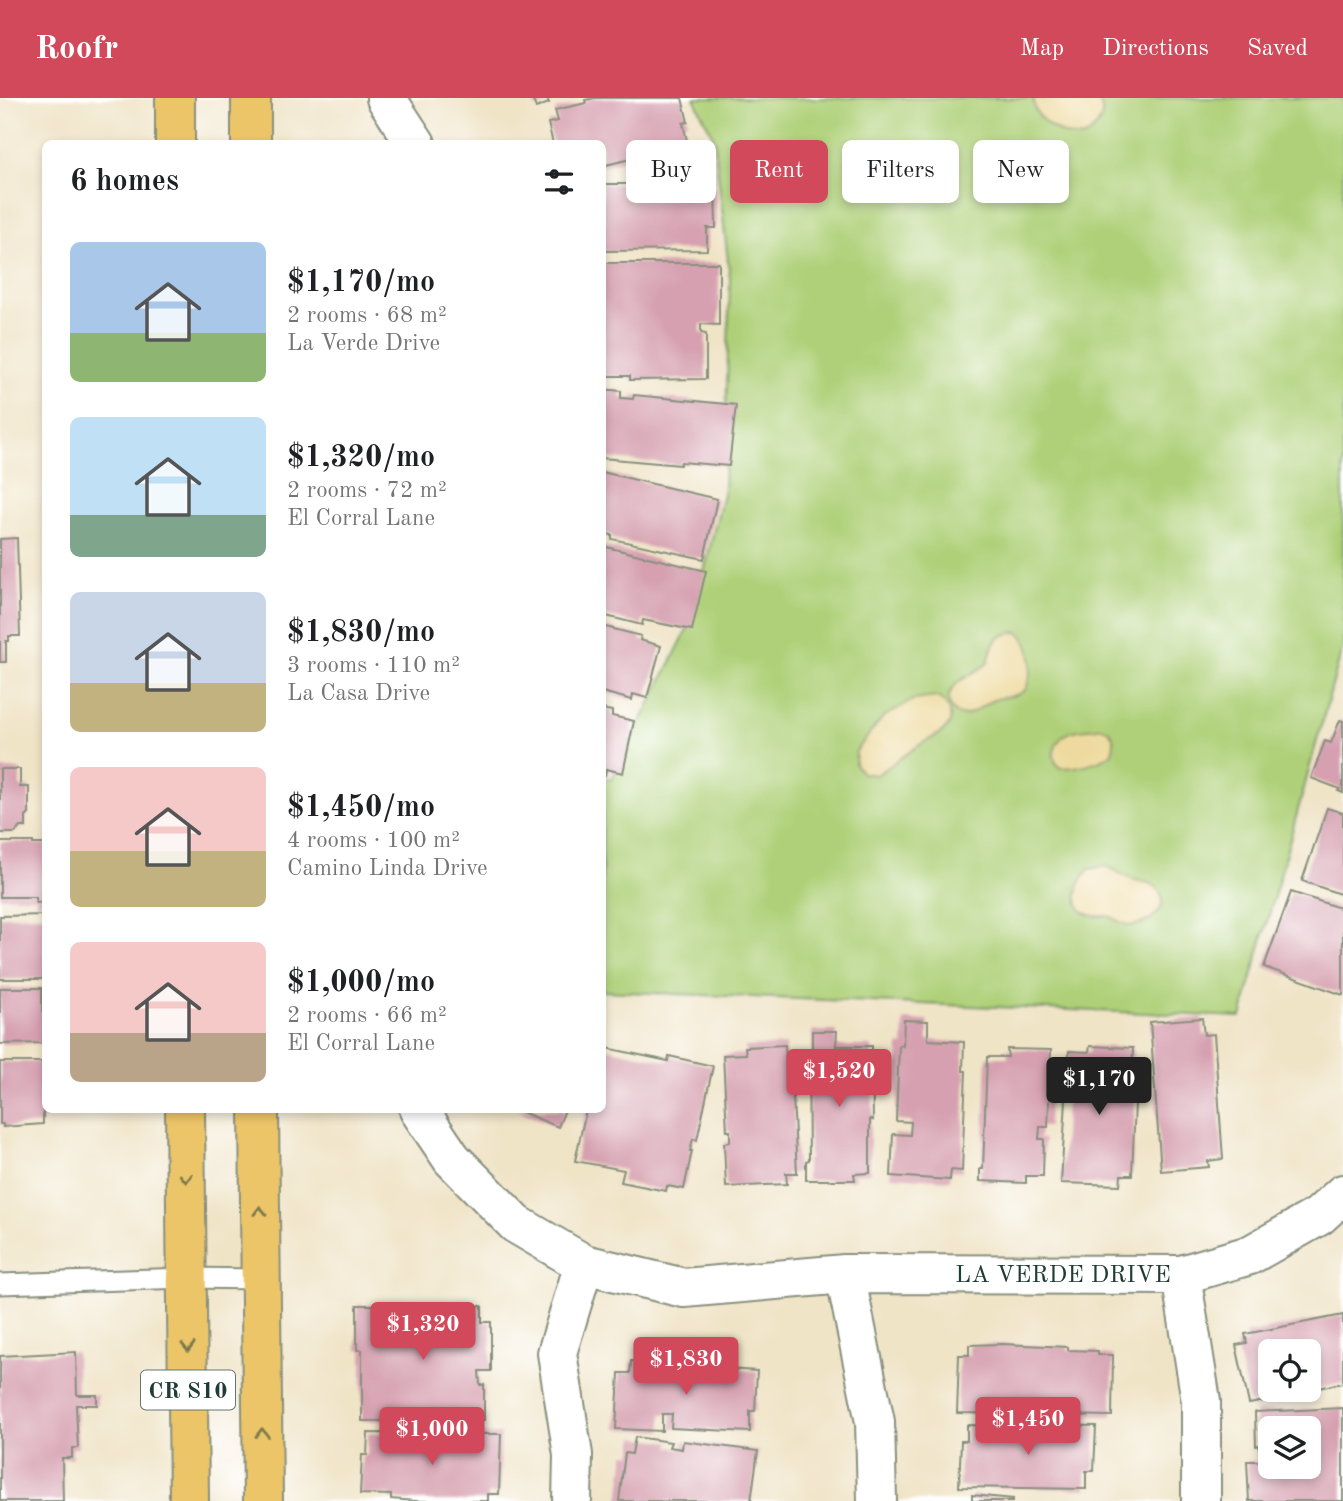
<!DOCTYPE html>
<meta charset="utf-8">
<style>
:root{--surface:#fff;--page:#f2f2f2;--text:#202124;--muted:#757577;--accent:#d1495b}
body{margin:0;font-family:"Old Standard TT",serif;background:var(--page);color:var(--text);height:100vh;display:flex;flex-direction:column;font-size:26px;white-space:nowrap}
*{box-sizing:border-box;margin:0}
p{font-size:23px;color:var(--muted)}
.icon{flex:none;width:38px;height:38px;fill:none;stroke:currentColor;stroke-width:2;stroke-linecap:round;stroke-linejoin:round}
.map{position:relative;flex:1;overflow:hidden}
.drawer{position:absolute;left:42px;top:42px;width:564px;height:973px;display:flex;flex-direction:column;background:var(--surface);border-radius:10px;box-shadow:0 4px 10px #0003}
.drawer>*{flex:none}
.banner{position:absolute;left:626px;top:42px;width:611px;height:63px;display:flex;gap:14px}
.controls{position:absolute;left:1258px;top:1241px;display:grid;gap:14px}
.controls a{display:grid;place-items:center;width:63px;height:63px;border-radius:10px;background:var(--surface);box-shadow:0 4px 10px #0003;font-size:35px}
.price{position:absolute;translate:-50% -60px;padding:0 16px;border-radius:7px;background:var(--accent);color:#fff;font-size:23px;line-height:46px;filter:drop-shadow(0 2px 4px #0008)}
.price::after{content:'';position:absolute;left:50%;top:42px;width:21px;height:16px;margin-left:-10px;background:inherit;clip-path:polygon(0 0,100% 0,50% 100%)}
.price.active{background:#222;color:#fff}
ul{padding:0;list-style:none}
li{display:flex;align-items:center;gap:21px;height:175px;padding:0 28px}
li span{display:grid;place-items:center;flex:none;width:196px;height:140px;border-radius:10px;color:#555}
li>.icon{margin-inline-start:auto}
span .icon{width:84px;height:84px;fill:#fffc;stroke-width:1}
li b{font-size:30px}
h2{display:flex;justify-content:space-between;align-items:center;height:84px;padding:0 28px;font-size:30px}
.pill{padding:0 24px;border-radius:10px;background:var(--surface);box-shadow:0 4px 10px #0003;font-size:24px;line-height:63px}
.pill.active{background:var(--accent);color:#fff}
header{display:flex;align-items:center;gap:42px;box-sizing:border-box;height:98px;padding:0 35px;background:var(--accent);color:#fff}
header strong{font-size:33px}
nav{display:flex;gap:38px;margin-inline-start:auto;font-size:24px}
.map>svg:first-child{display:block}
.green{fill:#afd078;stroke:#678656;stroke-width:2}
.sand{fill:#eeda9e;stroke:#868c69;stroke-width:2}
.building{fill:#d6a0b0;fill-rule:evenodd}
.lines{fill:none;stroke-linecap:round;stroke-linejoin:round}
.service-casing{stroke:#88907e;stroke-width:23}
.minor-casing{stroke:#88907e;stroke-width:42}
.primary-casing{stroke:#88907e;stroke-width:42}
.service{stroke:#fff;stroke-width:19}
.minor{stroke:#fff;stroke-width:38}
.primary{stroke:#edc569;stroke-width:38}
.oneway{stroke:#7c7a4c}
.labels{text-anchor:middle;stroke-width:5;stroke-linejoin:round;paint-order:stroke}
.shield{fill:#fff;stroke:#627771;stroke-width:2}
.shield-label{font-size:23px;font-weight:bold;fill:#1f3d34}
.street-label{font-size:24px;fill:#1f3d34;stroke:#fff}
</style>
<header>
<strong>Roofr</strong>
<nav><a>Map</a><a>Directions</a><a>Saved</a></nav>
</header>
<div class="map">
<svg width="1343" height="1403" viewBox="0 0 1343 1403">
<rect width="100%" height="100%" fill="#fff"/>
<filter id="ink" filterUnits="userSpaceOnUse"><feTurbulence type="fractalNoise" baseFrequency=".0143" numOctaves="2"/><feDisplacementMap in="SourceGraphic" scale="14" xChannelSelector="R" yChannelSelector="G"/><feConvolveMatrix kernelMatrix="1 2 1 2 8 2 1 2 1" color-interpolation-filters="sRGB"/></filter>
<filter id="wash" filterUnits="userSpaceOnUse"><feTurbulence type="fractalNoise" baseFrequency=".00686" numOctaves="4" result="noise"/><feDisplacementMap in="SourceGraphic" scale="28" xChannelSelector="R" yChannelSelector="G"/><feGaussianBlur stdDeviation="1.57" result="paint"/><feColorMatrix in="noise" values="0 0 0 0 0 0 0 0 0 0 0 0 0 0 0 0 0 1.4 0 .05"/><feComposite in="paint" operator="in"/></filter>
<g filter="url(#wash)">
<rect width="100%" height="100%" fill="#f0e4c7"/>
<polygon class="green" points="694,0 1343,0 1343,548 1241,919 602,893 602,680 612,681 692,522 724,392 730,181 714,40"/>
<g class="sand">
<path d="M1034 0H1096C1110 15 1098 30 1085 39 1065 43 1030 21 1034 0Z"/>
<path d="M1018 534C1035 547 1033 573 1026 591 1015 601 1003 597 991 603 980 608 964 627 952 611 949 607 947 600 950 595 957 580 976 575 988 565 992 545 995 536 1018 534Z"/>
<path d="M937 599C943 602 945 604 948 610 959 633 932 638 918 648 903 658 890 668 876 677L862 675 855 666 856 653 883 619 913 602Z"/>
<path d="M1102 629C1114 634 1117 644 1111 656 1098 665 1077 670 1061 670 1054 664 1052 659 1055 650 1064 627 1082 634 1102 629Z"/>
<path d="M1106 768C1116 772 1125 780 1135 782 1143 784 1149 783 1156 789 1173 806 1153 824 1136 827 1125 829 1120 823 1111 819 1105 817 1100 819 1094 818 1068 813 1076 784 1089 771Z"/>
</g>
<g id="blocks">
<g class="building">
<polygon points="532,0 547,0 549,5 536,10"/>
<polygon points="595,0 682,0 688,24 683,25 688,47 602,68 602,46 553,46 548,25 558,23 555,12 586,5 585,2"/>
<polygon points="602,86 661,86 661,90 715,90 716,130 707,130 707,152 602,153"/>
<polygon points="602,165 719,165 719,227 701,226 701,235 706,236 706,281 630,282 630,278 602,278"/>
<polygon points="602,291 621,293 621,300 633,301 634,297 736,307 729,368 681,364 680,367 602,360"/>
<polygon points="602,374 717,401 704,461 612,441 612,437 602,435"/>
<polygon points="17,440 20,538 9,538 9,543 6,543 6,564 0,564 0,441"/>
<polygon points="602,448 706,473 692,532 643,522 642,527 602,517"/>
<polygon points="602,528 641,538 640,542 661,548 647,600 633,596 632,602 602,594"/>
<polygon points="602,611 612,613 612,618 634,623 623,675 606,671 605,677 602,677"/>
<polygon points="1340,622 1343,623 1343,695 1338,693 1340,691 1311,680 1325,643 1331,645"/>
<polygon points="0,671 20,671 20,689 29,689 29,716 26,719 26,729 20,729 15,735 0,735"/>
<polygon points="1327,710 1343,715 1343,797 1302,783"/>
<polygon points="0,744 33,744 33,746 46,746 46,804 36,805 36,799 0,799"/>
<polygon points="1291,794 1343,811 1343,897 1264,869"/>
<polygon points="46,817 46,881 0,881 0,818"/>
<polygon points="0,890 42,890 42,914 46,919 46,945 0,946"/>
<polygon points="1202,920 1204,937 1214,936 1223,1061 1208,1063 1209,1069 1161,1073 1150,924"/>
<polygon points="904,922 928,923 928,942 964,944 963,973 966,973 962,1073 951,1072 950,1082 891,1078 893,1036 910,1037 911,1024 896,1023 899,947 903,948"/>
<polygon points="812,933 837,933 836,948 872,948 873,1022 870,1021 870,1075 854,1076 855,1082 806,1082 806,1063 809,1062 808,955 812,955"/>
<polygon points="785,947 787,979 792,979 797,1075 786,1075 787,1086 726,1089 724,1045 730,1044 730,1033 727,1033 723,957 746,956 745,949"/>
<polygon points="1090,948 1133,950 1132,981 1136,981 1132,1077 1121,1077 1120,1087 1061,1085 1069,953 1089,954"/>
<polygon points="602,949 668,963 669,958 713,968 697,1042 693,1041 690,1053 692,1053 684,1091 667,1088 666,1093 621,1084 624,1072 575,1063 586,1012 602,1012"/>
<polygon points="1007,951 1051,952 1048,1029 1040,1029 1039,1041 1044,1041 1043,1078 1026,1078 1026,1085 980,1083 980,1071 983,1071 987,959 1008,959"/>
<polygon points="0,964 45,964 46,1008 43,1008 43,1026 3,1029 3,1026 0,1026"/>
<polygon points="517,1012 565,1012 558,1029"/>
<polygon points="357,1207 433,1207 433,1216 442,1216 443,1208 482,1208 482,1224 491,1224 491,1273 479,1273 480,1287 484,1287 484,1322 362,1323 362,1252 357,1252"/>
<polygon points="1343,1217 1343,1285 1309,1292 1309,1253 1270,1253 1270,1292 1303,1293 1290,1295 1291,1298 1249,1306 1236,1247 1247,1245 1245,1236"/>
<polygon points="1002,1246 1068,1249 1068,1252 1098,1253 1098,1257 1113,1257 1112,1318 957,1315 959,1257 969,1257 969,1247"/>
<polygon points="76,1254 77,1297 97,1297 97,1307 76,1307 78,1350 72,1350 72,1360 62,1360 63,1403 0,1403 0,1258"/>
<polygon points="631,1263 727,1267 727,1271 757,1273 755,1313 750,1313 750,1334 671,1330 672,1316 662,1316 662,1333 616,1331 619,1275 630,1275"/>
<path d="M1343 1310V1403H1249L1247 1363H1260L1259 1347 1256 1348 1255 1314ZM1270 1330H1309V1368H1270Z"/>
<polygon points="1021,1326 1096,1328 1094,1373 1086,1373 1086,1391 959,1389 961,1343 967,1343 967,1327 1005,1328 1005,1334 1020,1335"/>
<polygon points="368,1335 501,1336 499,1396 488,1396 488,1403 416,1403 391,1401 391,1397 360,1396 362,1357 367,1357"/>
<polygon points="635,1339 671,1344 669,1349 682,1351 683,1343 758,1353 751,1403 619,1403 625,1355 632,1356"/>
<polygon points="972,1397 1013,1401 1013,1403 972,1403"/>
</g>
</g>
</g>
<g filter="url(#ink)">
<use href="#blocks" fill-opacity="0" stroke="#88907e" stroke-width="2"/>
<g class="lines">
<g class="service-casing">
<polyline id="service" points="0,1186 187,1180 261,1181"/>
</g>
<g class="minor-casing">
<g id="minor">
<polyline points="386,0 416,46"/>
<polyline points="419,1012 452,1061 516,1126 584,1166 684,1190 845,1176 1181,1177 1250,1157 1319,1118 1343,1096"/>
<polyline points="845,1176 875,1324 877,1403"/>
<polyline points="1181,1177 1201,1303 1201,1403"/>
<polyline points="572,1403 573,1357 557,1255 584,1166"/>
</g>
</g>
<g class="primary-casing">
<g id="primary">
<polyline points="175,0 175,46"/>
<polyline points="251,0 251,46"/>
<polyline points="185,1012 189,1403"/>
<polyline points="259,1012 263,1403"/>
</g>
</g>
<use href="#service" class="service"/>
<use href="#minor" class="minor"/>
<use href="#primary" class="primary"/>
</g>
<defs><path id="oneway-chevron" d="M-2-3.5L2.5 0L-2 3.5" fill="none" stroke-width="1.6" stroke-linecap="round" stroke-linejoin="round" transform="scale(1.75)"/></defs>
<g class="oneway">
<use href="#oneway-chevron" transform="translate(186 1080) rotate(89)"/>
<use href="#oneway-chevron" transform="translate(260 1113) rotate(-91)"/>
<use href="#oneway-chevron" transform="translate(188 1249) rotate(89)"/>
<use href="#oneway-chevron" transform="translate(262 1335) rotate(-90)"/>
</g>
</g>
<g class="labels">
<rect class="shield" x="141" y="1272.5" width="94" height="39" rx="5"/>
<g class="shield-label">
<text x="188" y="1300">CR S10</text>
</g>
<g class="street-label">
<text x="1063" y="1184">LA VERDE DRIVE</text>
</g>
</g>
</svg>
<div class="controls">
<a><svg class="icon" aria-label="locate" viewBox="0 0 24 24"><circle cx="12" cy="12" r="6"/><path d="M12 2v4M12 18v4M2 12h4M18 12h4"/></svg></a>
<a><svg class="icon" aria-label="layers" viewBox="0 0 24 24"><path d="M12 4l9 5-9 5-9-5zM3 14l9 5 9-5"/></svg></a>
</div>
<b class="price" style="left:839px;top:1011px">$1,520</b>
<b class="price active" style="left:1099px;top:1019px">$1,170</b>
<b class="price" style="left:423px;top:1264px">$1,320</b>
<b class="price" style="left:686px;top:1299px">$1,830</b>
<b class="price" style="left:1028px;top:1359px">$1,450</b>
<b class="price" style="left:432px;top:1369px">$1,000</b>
<div class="banner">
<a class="pill">Buy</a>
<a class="pill active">Rent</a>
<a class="pill">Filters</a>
<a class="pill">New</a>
</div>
<section class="drawer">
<h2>6 homes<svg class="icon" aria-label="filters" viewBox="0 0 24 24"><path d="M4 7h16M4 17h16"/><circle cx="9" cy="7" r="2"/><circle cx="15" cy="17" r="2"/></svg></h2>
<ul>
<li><span style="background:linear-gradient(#a9c7e8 65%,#8fb573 0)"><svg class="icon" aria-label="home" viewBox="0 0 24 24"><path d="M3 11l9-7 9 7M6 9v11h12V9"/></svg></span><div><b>$1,170/mo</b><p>2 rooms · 68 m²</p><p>La Verde Drive</p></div></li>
<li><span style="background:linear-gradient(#bfe0f5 70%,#7fa58c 0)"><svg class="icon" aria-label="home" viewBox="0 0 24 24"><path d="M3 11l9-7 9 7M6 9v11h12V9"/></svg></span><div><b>$1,320/mo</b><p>2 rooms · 72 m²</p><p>El Corral Lane</p></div></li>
<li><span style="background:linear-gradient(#c9d6e8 65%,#c2b280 0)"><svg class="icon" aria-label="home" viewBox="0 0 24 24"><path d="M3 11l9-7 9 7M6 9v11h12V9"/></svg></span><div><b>$1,830/mo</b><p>3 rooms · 110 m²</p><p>La Casa Drive</p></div></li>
<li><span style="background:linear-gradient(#f6c9c9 60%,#c2b280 0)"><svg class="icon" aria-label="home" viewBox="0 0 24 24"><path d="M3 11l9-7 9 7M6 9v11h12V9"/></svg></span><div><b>$1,450/mo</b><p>4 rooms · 100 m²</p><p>Camino Linda Drive</p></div></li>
<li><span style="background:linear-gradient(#f6c9c9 65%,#b9a48a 0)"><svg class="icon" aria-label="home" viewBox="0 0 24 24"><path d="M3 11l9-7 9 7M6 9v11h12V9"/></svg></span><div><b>$1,000/mo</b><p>2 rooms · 66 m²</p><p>El Corral Lane</p></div></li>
</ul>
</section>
</div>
